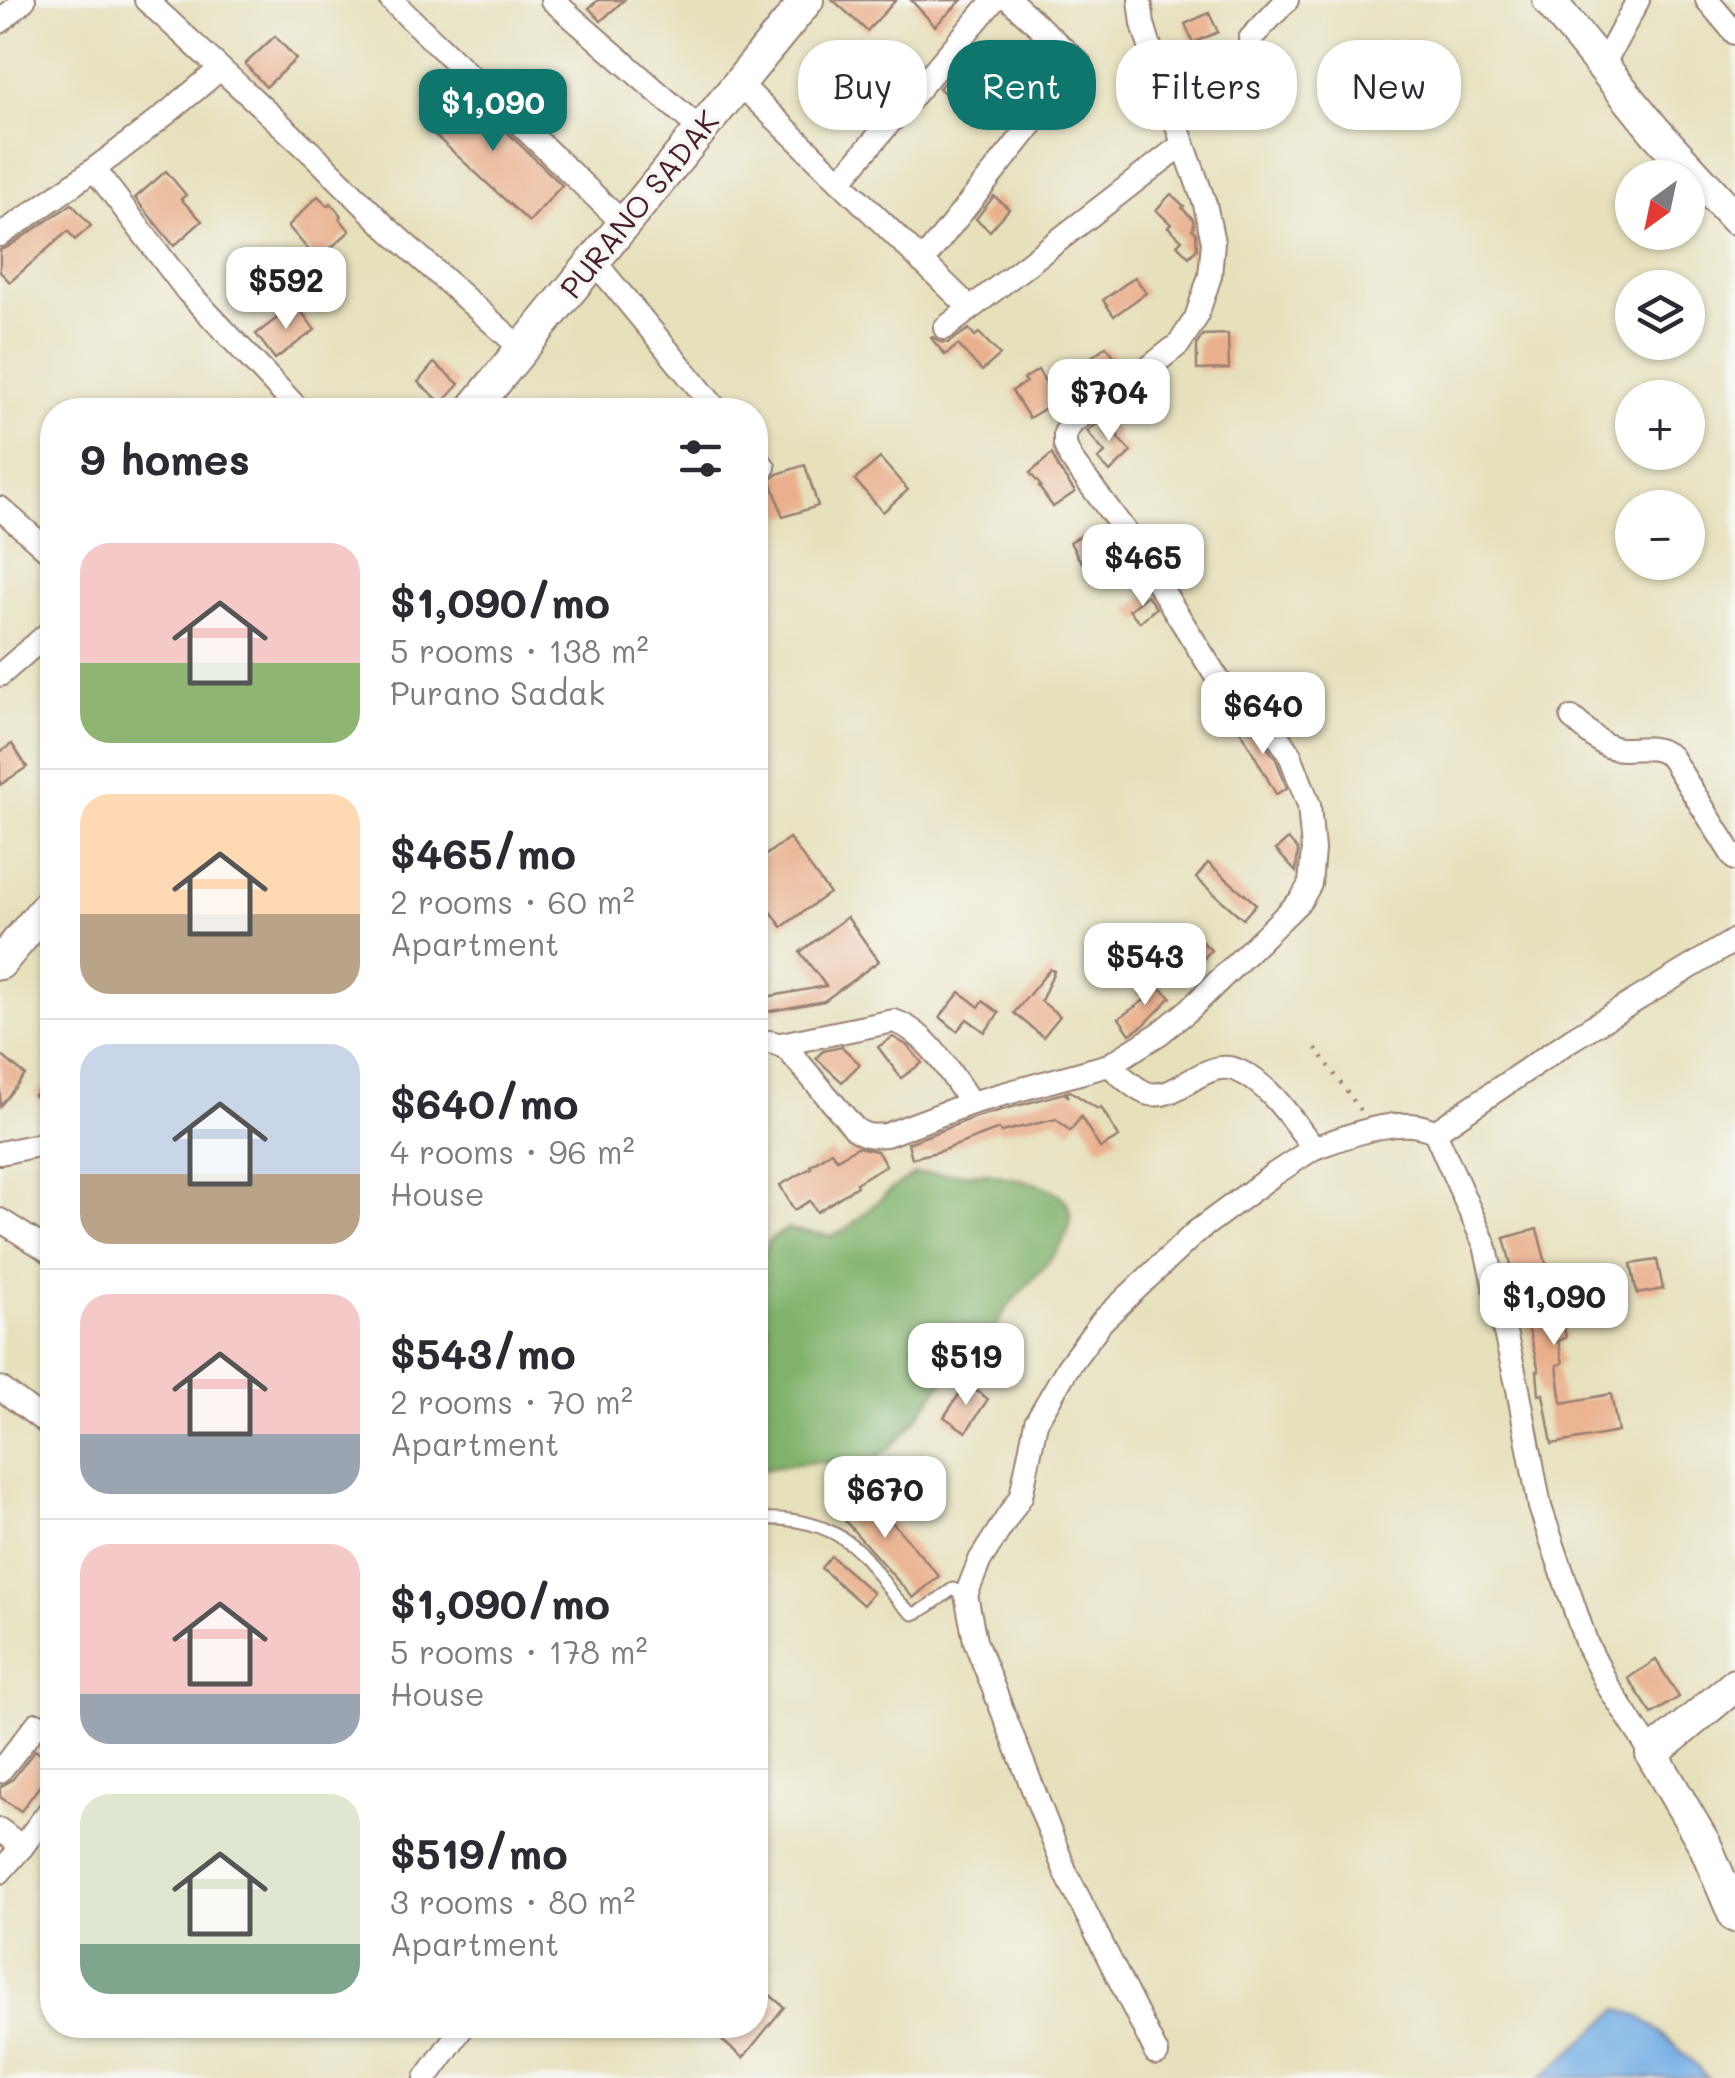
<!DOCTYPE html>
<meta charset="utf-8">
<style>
:root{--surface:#fff;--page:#f7f7f7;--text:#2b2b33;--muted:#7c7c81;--line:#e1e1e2;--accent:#0f766e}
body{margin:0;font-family:Mali,sans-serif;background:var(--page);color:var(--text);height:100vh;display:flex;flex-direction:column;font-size:38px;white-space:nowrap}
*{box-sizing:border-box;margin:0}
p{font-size:32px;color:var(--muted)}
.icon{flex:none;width:55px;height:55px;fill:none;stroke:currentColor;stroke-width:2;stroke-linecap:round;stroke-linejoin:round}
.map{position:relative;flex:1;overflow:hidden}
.sheet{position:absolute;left:40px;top:398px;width:728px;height:1640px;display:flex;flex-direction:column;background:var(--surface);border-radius:40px;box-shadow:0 2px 8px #0004}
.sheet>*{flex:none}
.hud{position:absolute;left:798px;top:40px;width:788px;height:90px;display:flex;gap:20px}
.needle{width:65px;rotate:213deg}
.buttons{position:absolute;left:1615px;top:160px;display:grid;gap:20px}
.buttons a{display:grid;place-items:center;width:90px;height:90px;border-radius:50%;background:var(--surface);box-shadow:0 2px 8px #0004;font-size:50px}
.price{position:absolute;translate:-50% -85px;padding:0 22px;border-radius:20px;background:#fff;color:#222;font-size:32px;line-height:65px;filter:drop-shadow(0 2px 5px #0008)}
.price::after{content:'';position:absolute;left:50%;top:60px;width:30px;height:22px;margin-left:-15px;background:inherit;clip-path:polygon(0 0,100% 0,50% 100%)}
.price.on{background:var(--accent);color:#fff}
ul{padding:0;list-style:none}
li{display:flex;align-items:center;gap:30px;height:250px;padding:0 40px}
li+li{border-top:2px solid var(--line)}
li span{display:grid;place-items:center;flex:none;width:280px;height:200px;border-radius:30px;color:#555}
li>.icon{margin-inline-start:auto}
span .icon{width:120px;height:120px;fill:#fffc;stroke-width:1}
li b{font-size:42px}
h2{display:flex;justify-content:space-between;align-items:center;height:120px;padding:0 40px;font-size:42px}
.tag{padding:0 35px;border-radius:40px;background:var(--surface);box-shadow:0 2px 8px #0004;font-size:35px;line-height:90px}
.tag.on{background:var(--accent);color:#fff}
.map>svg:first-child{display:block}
.forest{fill:#81b26c;stroke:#66684c;stroke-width:2.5}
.water{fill:#73ade4;stroke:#5e6688;stroke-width:2.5}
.building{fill:#eab08d}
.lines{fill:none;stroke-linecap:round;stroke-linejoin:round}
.lane-casing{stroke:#988073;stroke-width:15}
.street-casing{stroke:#988073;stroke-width:26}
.secondary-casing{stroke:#988073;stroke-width:36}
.path{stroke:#988073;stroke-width:4;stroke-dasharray:2.5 8;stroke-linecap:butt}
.lane{stroke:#fff;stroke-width:11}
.street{stroke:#fff;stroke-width:22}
.secondary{stroke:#fff;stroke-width:32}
.labels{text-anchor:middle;stroke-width:8;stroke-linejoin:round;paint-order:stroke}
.street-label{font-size:30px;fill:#4a1f2b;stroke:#f6f6f2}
</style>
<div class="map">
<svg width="1735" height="2078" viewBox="0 0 1735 2078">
<rect width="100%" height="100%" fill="#f6f6f2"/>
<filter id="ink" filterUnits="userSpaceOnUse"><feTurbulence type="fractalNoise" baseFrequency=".01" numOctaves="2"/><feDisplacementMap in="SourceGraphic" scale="20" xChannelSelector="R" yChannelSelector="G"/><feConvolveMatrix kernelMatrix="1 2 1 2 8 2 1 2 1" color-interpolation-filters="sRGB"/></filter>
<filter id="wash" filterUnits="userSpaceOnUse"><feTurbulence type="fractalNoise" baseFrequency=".0048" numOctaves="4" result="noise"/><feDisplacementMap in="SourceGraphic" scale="40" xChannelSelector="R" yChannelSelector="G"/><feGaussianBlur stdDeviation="2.25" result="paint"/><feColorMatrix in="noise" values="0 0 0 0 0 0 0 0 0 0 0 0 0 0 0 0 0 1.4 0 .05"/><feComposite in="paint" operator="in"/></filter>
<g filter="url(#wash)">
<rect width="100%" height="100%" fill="#e6e0bb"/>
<path class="forest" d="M988 1173C1012 1179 1068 1183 1071 1214 1073 1246 1025 1284 1008 1307 1000 1319 993 1335 982 1344 974 1351 965 1355 958 1363 927 1397 910 1442 867 1463 850 1471 840 1463 823 1462 803 1462 782 1466 763 1470L755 1468V1375L768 1350V1329L755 1284 767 1242 787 1229 832 1236 848 1228 893 1188 915 1174Z"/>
<path class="water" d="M1619 2009C1647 2012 1686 2058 1709 2078H1541Z"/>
<g id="blocks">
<g class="building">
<polygon points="598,0 624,0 601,21 589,8"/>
<polygon points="833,0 896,0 867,31"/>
<polygon points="911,0 962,0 935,26"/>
<polygon points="1209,13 1218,32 1193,43 1185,24"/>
<polygon points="275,36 296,59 266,87 245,64"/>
<polygon points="960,63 987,88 966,112 939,88"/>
<polygon points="457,84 562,185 529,222 425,126 450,99 446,95"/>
<polygon points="166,171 186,195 181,199 202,221 174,246 135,198"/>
<polygon points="1171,194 1184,206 1182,208 1193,219 1194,227 1192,229 1196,233 1197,249 1189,257 1177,245 1182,240 1168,227 1171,224 1156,210"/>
<polygon points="318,196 328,206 331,203 341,216 339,218 350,231 317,260 288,226"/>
<polygon points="994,196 1009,209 990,231 976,219"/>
<polygon points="72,204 91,226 75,240 68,231 10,282 0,272 0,250 8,247"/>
<polygon points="1135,277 1146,293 1114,316 1103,300"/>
<polygon points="296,304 315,330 275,359 256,334"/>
<polygon points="969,329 975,336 979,333 1000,355 982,371 958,345 945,355 931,338 933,337 940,342 948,343"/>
<polygon points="1228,334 1229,369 1197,370 1197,344 1203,335"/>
<polygon points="1106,346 1119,362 1102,375 1089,359"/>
<polygon points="434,363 459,384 442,403 418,382"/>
<polygon points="1038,370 1057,401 1029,418 1012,391 1026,382 1024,379"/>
<polygon points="1110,415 1119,439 1131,452 1110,472 1098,459 1105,453 1087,431"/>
<polygon points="1052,454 1059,469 1075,492 1053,507 1039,487 1041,486 1030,473"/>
<polygon points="880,458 908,490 883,512 855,480"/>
<polygon points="805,465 818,506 783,517 771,480 777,474"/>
<polygon points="1086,533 1093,546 1097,545 1111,565 1094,577 1078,557 1070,542"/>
<polygon points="1147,595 1156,608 1140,622 1129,610"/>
<polygon points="1236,716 1255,731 1276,759 1287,788 1276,794 1233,717"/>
<polygon points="12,744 27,767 0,785 0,752"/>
<polygon points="789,838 829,893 782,927 755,889 755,863"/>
<polygon points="1288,839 1298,850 1296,872 1276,850"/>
<polygon points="1208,863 1256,904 1243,919 1196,878"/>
<polygon points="847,917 879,961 824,1001 755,1014 755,999 826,986 800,952"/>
<polygon points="1187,928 1211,950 1192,972 1167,950"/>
<polygon points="1050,969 1054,971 1041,1001 1060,1016 1043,1037 1014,1013"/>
<polygon points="1153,981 1171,997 1144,1025 1130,1034 1119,1018 1146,999 1140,994"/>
<polygon points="960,992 979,1007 983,1001 999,1013 985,1032 967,1019 957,1031 940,1017"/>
<polygon points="893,1037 908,1046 922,1063 901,1078 878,1047"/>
<polygon points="842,1047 860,1064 842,1082 816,1058 823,1051"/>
<polygon points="0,1054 25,1075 0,1106"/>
<polygon points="52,1077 52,1114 34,1095"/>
<polygon points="1070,1091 1098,1109 1101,1107 1119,1137 1100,1148 1081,1117 1070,1131 1056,1119 1001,1132 999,1129 941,1151 912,1158 908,1143 976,1117 1064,1093 1069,1097 1066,1092"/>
<polygon points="857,1147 877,1151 886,1165 856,1183 857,1186 817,1212 810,1201 794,1210 780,1185 811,1168 810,1166 831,1151 837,1159"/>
<polygon points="1537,1229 1552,1286 1557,1285 1566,1338 1558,1341 1563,1363 1557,1365 1562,1403 1611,1394 1618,1432 1552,1444 1543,1394 1539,1395 1537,1371 1539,1371 1527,1323 1530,1322 1523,1270 1513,1272 1504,1238"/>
<polygon points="1657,1260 1663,1289 1637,1294 1631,1264"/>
<polygon points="966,1384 988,1399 966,1432 944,1417"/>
<polygon points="858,1483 939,1576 913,1598 832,1506"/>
<polygon points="831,1556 873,1593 863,1605 821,1568"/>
<polygon points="1656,1660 1679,1697 1652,1714 1628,1678"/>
<polygon points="35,1750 52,1763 52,1769 21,1811 0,1797 0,1787 12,1780"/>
<polygon points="755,1982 784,2007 743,2058 713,2033 720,2025 755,2025"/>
</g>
</g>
</g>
<g filter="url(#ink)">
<use href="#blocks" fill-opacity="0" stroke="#988073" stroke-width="2.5"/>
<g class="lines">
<g class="lane-casing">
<g id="lane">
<polyline points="755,1516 758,1519 758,1553 755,1559"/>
<path d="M758 1519C796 1517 833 1525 861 1553 880 1573 891 1598 913 1614 927 1610 940 1597 953 1589L966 1595"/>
</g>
</g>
<g class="street-casing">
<g id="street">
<polyline points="146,0 318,159 386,227 522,349"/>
<polyline points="391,0 624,224"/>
<polyline points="552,0 701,130"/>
<polyline points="1707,0 1735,33"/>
<polyline points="0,22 24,0"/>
<polyline points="1250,39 1287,0"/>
<polyline points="1602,67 1638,0"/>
<polyline points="739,83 970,308"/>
<polyline points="95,170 187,291 299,410"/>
<polyline points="840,181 994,0"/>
<path d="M0 235C77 184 149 130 220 69"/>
<polyline points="594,261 717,410"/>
<polyline points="922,262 1080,64 1010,0"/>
<polyline points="945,328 1183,144"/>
<polyline points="755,456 764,467"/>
<polyline points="0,508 52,554"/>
<polyline points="0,675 52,630"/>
<path d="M1572 718C1583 727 1594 739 1606 745 1628 756 1648 739 1671 757L1735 859"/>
<path d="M755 1042C769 1041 778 1042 789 1051L855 1129C866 1137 874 1136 886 1135L971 1103 1109 1065 1159 1034 1190 1009 1301 900 1310 884 1313 850 1309 805 1289 752 1266 721 1221 684 1125 531 1071 459 1065 445V433L1073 422 1132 381 1179 344 1196 318 1210 276 1213 242 1205 204 1160 79 1143 24 1140 0"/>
<path d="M781 1044 894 1021C928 1032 951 1075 971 1103"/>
<path d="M1109 1065C1119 1073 1133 1088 1146 1093 1178 1104 1204 1055 1239 1071 1271 1085 1293 1122 1314 1148 1348 1136 1402 1113 1435 1132L1485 1245 1518 1389 1540 1507 1572 1601 1587 1645 1608 1686 1652 1754"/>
<polyline points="1435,1132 1572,1039 1735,940"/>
<polyline points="0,1153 52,1142"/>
<polyline points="0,1220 52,1253"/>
<polyline points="0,1388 52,1427"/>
<polyline points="0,1771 37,1724"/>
<polyline points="0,1830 22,1847 52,1807"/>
<polyline points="0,1872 22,1847"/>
<polyline points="1157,2054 1066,1873 975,1641 966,1595 980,1560 1021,1496 1036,1422 1068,1367 1102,1321 1196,1232 1273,1175 1314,1148"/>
<polyline points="426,2078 464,2025"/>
</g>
</g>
<g class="secondary-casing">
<g id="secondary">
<polyline points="1549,0 1655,131 1735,218"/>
<polyline points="472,410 807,0"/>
<polyline points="0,963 52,901"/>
<polyline points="1735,1685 1652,1754 1705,1845 1735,1916"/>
</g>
</g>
<polyline class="path" points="1316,1048 1362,1113"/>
<use href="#lane" class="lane"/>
<use href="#street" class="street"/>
<use href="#secondary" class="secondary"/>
</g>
</g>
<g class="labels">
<g class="street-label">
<text transform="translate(640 205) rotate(-51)" y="10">PURANO SADAK</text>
</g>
</g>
</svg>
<div class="buttons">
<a><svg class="needle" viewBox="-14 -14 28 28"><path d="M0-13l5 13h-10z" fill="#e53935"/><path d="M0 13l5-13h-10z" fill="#7c7c81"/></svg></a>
<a><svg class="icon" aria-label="layers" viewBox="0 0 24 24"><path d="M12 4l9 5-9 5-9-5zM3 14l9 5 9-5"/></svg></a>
<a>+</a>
<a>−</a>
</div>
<b class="price on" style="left:493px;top:154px">$1,090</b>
<b class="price" style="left:286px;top:332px">$592</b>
<b class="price" style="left:1109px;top:444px">$704</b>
<b class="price" style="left:1143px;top:609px">$465</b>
<b class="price" style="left:1263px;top:757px">$640</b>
<b class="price" style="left:1145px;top:1008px">$543</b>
<b class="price" style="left:1554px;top:1348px">$1,090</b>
<b class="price" style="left:966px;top:1408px">$519</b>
<b class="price" style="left:885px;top:1541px">$670</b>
<div class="hud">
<a class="tag">Buy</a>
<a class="tag on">Rent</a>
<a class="tag">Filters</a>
<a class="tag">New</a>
</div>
<section class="sheet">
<h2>9 homes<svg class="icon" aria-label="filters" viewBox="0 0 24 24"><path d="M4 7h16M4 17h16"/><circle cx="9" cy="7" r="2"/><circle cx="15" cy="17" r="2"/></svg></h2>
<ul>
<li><span style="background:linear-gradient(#f6c9c9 60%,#8fb573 0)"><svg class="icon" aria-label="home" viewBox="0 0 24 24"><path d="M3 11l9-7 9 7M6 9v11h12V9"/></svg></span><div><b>$1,090/mo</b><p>5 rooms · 138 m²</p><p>Purano Sadak</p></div></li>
<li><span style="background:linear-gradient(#ffd9b3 60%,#b9a48a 0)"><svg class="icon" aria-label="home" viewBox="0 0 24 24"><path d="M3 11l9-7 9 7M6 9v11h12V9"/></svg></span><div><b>$465/mo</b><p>2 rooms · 60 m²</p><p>Apartment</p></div></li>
<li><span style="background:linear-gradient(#c9d6e8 65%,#b9a48a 0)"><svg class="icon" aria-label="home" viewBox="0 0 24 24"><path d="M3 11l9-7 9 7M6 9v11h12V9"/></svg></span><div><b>$640/mo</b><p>4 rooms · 96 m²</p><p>House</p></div></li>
<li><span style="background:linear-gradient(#f6c9c9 70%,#9aa5b1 0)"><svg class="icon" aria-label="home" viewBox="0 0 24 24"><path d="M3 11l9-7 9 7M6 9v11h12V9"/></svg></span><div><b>$543/mo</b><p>2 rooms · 70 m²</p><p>Apartment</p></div></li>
<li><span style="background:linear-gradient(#f6c9c9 75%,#9aa5b1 0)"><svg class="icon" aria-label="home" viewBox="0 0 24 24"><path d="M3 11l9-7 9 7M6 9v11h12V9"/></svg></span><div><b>$1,090/mo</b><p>5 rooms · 178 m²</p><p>House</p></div></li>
<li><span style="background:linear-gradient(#dfe7d0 75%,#7fa58c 0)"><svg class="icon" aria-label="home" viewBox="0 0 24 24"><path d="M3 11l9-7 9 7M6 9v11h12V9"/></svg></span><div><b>$519/mo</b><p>3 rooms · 80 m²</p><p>Apartment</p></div></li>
</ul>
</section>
</div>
